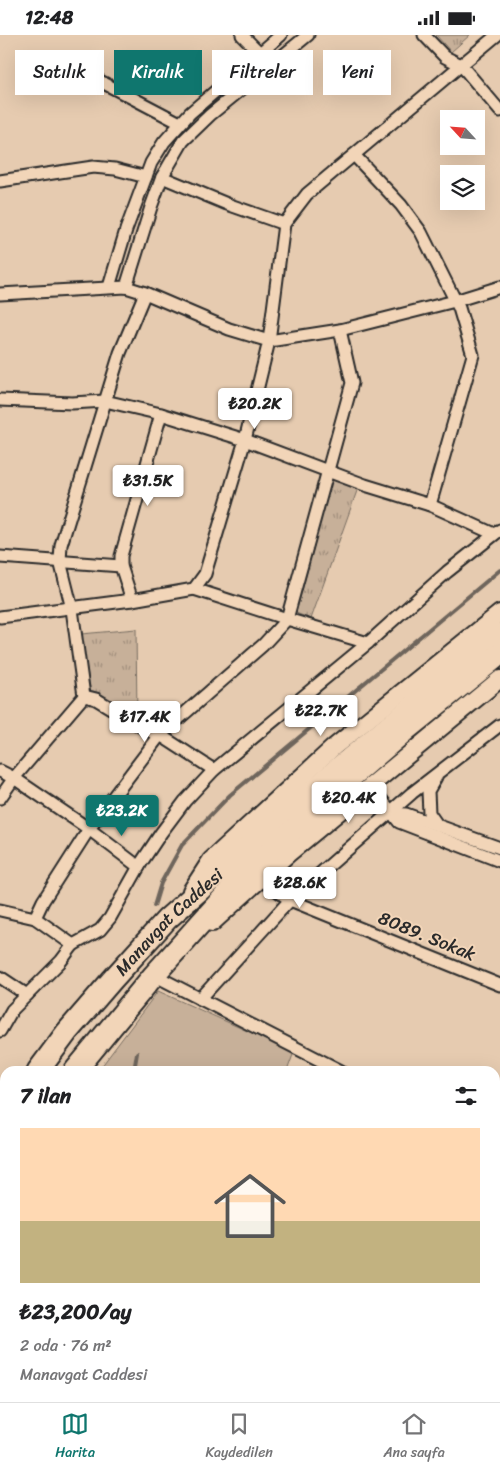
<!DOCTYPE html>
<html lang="tr">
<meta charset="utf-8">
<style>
:root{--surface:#fff;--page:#f6f6f6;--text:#202124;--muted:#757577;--line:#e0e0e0;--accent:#0f766e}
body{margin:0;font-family:Sriracha,sans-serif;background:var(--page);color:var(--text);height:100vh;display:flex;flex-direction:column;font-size:19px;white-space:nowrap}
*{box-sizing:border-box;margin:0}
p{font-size:16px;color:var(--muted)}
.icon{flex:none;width:28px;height:28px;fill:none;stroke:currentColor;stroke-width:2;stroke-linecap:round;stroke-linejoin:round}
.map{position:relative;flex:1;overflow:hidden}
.drawer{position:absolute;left:0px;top:1031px;width:500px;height:336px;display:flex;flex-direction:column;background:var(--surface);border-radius:15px 15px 0 0;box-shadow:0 5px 20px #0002}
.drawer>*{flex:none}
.top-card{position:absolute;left:15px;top:15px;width:470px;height:45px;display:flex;gap:10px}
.needle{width:32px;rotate:296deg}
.controls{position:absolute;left:440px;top:75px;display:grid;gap:10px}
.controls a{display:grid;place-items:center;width:45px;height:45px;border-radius:0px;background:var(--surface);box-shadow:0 5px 20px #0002;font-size:25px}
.price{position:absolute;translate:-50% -42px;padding:0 11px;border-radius:5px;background:#fff;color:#222;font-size:16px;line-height:32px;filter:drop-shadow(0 1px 2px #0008)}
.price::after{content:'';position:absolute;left:50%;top:30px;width:15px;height:11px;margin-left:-8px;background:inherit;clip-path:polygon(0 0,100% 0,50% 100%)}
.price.current{background:var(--accent);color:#fff}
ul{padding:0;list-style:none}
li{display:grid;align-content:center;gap:10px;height:265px;padding:0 20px}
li+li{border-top:1px solid var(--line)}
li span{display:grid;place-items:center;height:155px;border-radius:0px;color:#555}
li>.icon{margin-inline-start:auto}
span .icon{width:90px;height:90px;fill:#fffc;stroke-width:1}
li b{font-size:21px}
h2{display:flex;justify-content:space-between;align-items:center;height:60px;padding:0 20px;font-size:21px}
.chip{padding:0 18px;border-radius:0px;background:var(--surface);box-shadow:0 5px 20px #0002;font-size:18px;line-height:45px}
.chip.current{background:var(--accent);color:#fff}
.status{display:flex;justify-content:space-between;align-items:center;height:35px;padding:0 25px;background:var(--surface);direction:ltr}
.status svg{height:14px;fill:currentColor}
.menu{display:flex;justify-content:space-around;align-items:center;height:70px;border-top:1px solid var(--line);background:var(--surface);font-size:14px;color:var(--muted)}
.menu a{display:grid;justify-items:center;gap:2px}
.menu .current{color:var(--accent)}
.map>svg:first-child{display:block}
.grass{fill:#c7b099;stroke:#796e62}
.park{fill:url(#park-tufts);stroke:#796e62}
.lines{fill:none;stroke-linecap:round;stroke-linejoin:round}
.stream{stroke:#6e655b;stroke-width:4}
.street-casing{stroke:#2b2b2b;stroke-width:15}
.secondary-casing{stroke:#2b2b2b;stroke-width:20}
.highway-casing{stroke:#2b2b2b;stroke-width:25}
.street{stroke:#f2d5b8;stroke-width:11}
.secondary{stroke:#f2d5b8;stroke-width:16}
.highway{stroke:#f2d5b8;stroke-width:21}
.labels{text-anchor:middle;stroke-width:4;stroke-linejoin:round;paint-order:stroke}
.street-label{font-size:18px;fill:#2b2b2b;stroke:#f2d5b8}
</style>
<div class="status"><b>12:48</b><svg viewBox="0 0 49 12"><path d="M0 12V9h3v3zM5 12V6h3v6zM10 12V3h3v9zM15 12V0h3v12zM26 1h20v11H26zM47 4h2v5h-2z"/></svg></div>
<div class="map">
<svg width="500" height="1367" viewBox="0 0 500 1367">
<defs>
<pattern id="park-tufts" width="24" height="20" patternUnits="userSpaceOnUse" patternTransform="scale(1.25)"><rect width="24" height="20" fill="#c7b099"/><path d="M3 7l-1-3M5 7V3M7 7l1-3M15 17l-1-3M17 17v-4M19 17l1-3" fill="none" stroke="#a28f7d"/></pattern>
</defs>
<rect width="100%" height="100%" fill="#e6cbb0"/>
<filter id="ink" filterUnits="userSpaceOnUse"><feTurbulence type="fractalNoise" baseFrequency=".02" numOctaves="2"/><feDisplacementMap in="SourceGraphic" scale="10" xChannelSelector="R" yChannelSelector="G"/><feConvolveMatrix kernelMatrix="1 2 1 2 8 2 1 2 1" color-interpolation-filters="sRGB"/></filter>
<g filter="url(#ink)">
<g class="grass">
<polygon points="158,956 294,1017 287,1036 98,1036"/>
<polygon points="5,1162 5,1362 103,1363 96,1367 0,1367 0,1170"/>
</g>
<g class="park">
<polygon points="436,0 470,0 451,17"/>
<polygon points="332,443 358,453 311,584 296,578"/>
<polygon points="136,594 137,682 91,658 81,599"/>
</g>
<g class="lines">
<g class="stream">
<polyline points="154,871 161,848 182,810 230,760 500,535"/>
<polyline points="134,1036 137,1018"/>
<polyline points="0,1356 5,1350"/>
</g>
<g class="street-casing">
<g id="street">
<polyline points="242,0 264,22"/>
<polyline points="424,0 445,22 461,30 500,76"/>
<polyline points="79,35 180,88"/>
<polyline points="354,120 401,170 421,197 459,273 473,320 430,470"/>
<polyline points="162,142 227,169 284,189"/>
<polyline points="0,146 93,132 115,134 146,142"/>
<polyline points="109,252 126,195 151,128 164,107 190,78 281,0"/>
<polyline points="126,252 151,172 162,142 183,106 210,80 308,0"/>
<polyline points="0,259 126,252 145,258 229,294 269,306 340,295 455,266 500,252"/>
<polyline points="0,365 72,368 105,366 161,379 245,405 365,450 430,470 494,499"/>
<polyline points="0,522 121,531"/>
<polyline points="194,554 287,584 368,608"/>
<polyline points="132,565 121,531 121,521 161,379"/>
<polyline points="0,582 132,565 194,554 205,539 245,405 269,306 284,189 307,159 497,0"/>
<polyline points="84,661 96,664 147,695 160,700 214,735"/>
<polyline points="0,736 14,743 89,794 139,832"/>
<polyline points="436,742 428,756 429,778 438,791"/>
<polyline points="371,751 399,787 500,826"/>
<polyline points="0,763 14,743 84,661 72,574 60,526 61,510 120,318 145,258"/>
<polyline points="392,778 406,779 500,813"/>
<polyline points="261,844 290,865 500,950"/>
<polyline points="0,875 35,883 73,910 100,895 110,883 141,828 161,798 185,766 214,735 368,608 447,537 500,495"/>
<polyline points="35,883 43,866 89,794 160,700 263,610 287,584 352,348 340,295"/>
<polyline points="154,940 341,1036"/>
<polyline points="0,942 27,960"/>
<polyline points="200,964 290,865 412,758 500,690"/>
<polyline points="0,996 12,975 61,926 73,910"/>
<polyline points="495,1109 500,1112"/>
<polyline points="260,1362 270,1367"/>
<polyline points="130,1367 137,1362"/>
<polyline points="289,1367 290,1362"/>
</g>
</g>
<g class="secondary-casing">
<g id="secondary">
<polyline points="191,856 211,825 334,712 500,578"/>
<polyline points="212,888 288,819 500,644"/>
<polyline points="495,1244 500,1236"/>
<polyline points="495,1277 500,1270"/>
<polyline points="413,1367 416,1362"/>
<polyline points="435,1367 438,1362"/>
</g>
</g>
<g class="highway-casing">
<g id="highway">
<path id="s1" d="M38 1036 67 997 112 945 167 884 338 733 500 599"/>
<polyline points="75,1036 154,940 241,843 334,757 407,694 500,619"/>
<polyline points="0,1090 5,1083"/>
<polyline points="0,1142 5,1134"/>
</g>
</g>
<use href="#street" class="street"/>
<use href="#secondary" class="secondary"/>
<use href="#highway" class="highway"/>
</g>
</g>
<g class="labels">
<g class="street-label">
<text dy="6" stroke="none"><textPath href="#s1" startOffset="199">Manavgat Caddesi</textPath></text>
<text transform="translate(427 901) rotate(22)" y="6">8089. Sokak</text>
</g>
</g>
</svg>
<div class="controls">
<a><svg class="needle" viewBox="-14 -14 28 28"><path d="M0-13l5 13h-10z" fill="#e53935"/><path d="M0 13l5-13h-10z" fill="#757577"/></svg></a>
<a><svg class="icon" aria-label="layers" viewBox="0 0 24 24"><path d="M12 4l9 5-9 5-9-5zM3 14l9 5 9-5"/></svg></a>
</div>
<b class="price" style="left:255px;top:395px">₺20.2K</b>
<b class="price" style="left:148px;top:472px">₺31.5K</b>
<b class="price" style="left:321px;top:702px">₺22.7K</b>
<b class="price" style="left:145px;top:708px">₺17.4K</b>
<b class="price" style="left:349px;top:789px">₺20.4K</b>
<b class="price current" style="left:122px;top:802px">₺23.2K</b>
<b class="price" style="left:300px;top:874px">₺28.6K</b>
<div class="top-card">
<a class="chip">Satılık</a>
<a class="chip current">Kiralık</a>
<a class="chip">Filtreler</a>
<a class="chip">Yeni</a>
</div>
<section class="drawer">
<h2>7 ilan<svg class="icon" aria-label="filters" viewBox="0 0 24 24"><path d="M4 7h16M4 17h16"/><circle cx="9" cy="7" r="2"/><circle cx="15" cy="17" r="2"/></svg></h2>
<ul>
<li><span style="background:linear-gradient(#ffd9b3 60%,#c2b280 0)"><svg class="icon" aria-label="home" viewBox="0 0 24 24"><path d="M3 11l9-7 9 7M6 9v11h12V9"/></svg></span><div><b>₺23,200/ay</b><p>2 oda · 76 m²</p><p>Manavgat Caddesi</p></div></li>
</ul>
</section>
</div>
<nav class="menu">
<a class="current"><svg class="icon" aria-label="map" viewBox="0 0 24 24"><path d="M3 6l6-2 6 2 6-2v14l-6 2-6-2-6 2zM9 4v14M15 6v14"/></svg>Harita</a>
<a><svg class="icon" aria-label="saved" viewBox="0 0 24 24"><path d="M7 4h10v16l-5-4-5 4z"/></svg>Kaydedilen</a>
<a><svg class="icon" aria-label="home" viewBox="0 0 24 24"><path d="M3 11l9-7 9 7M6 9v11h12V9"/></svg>Ana sayfa</a>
</nav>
